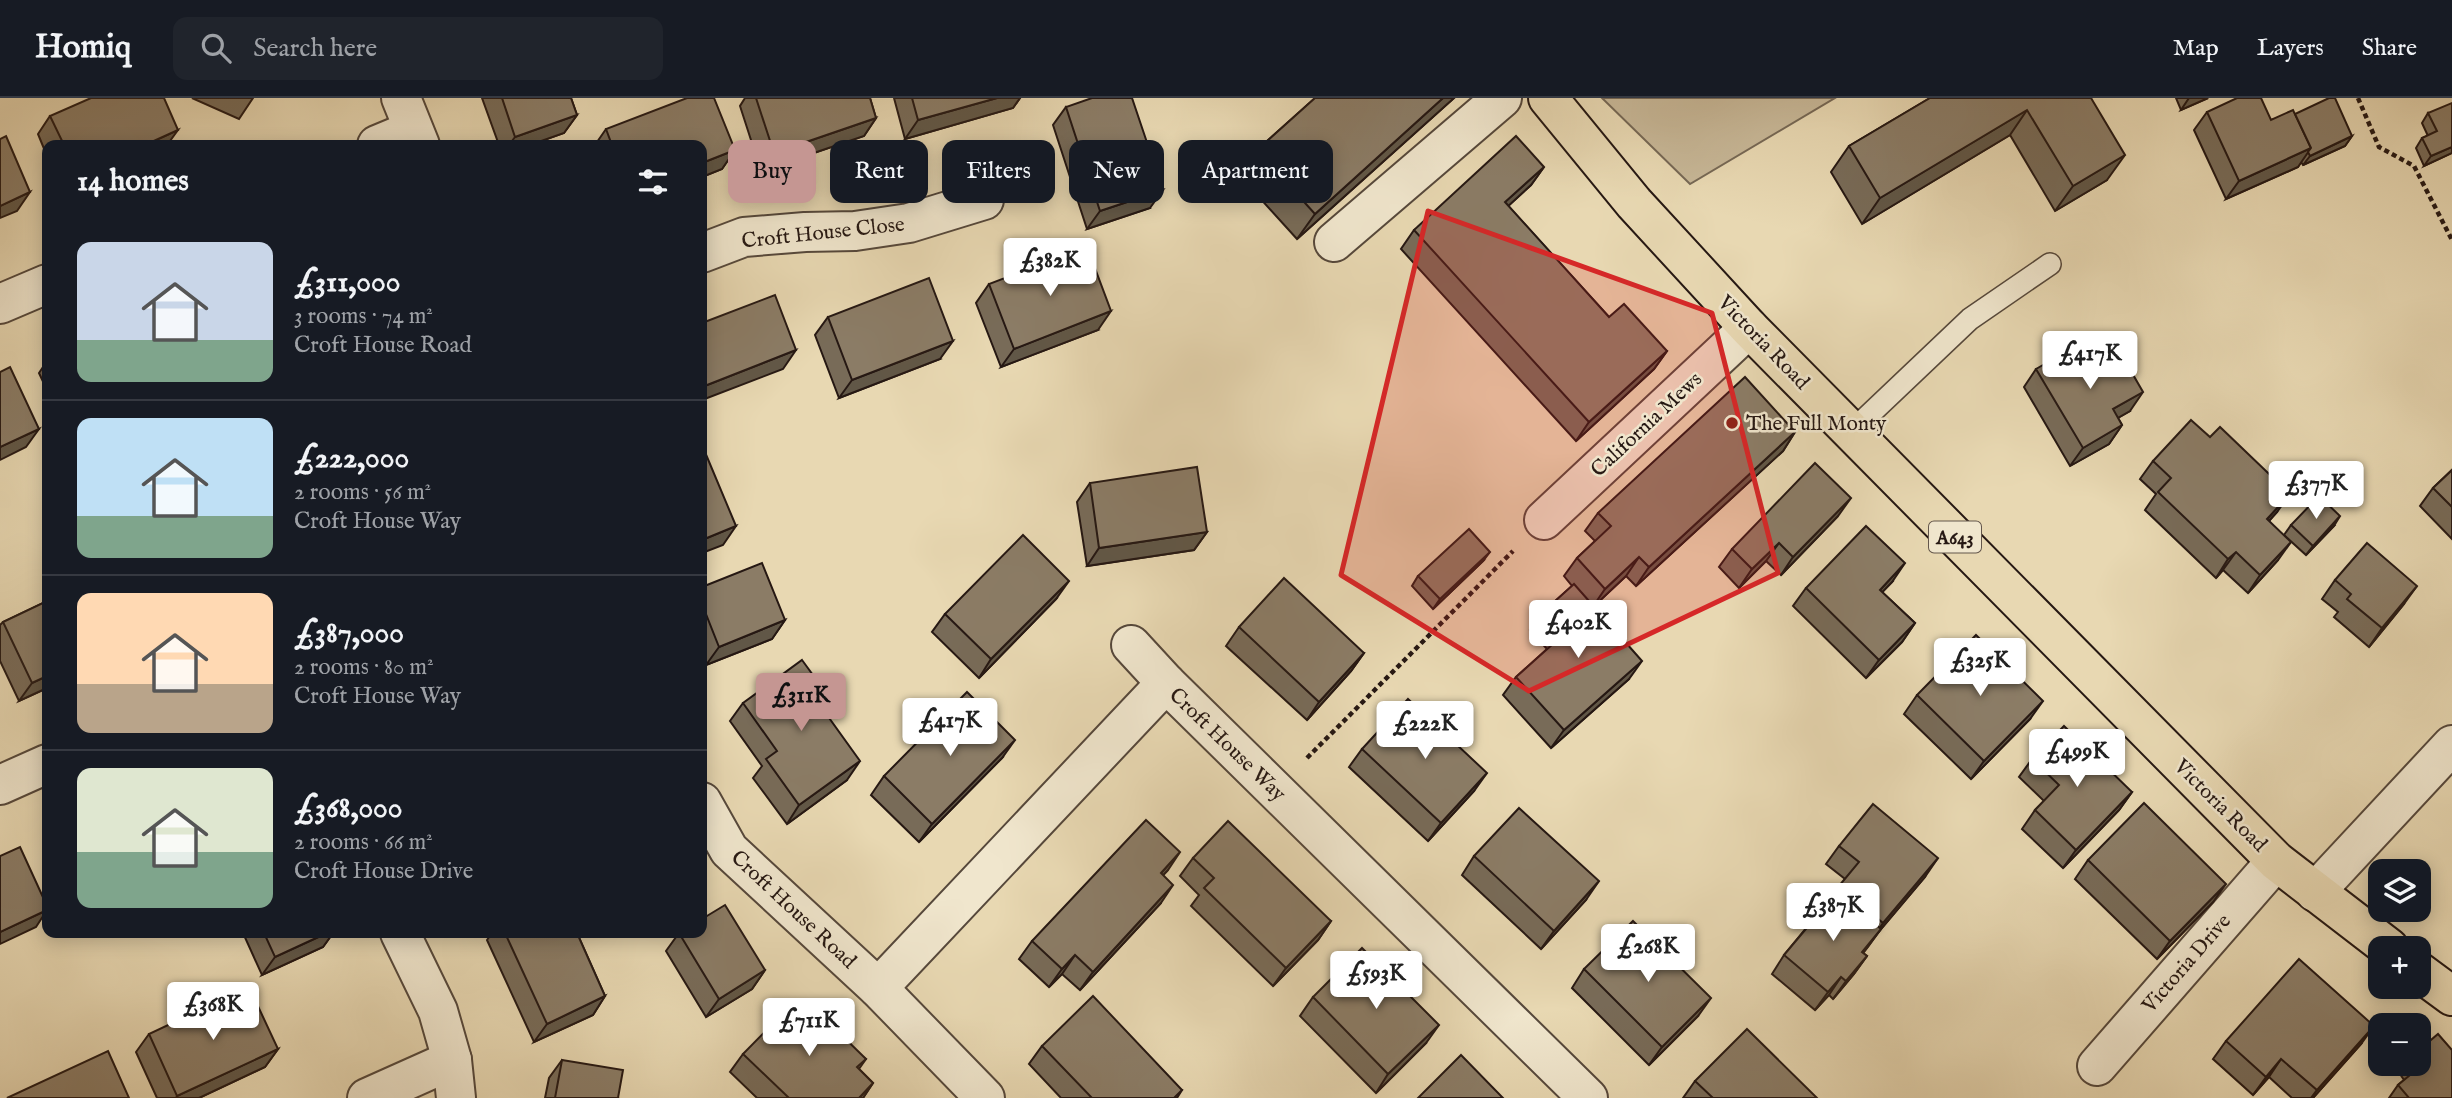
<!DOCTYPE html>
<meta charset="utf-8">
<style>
:root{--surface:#171b24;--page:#20242c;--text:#f1f3f6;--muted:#9ea1a6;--line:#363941;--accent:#c59692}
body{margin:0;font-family:"IM FELL English",serif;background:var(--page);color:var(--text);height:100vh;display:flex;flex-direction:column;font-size:26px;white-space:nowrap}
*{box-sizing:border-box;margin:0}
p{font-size:23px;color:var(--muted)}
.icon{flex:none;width:38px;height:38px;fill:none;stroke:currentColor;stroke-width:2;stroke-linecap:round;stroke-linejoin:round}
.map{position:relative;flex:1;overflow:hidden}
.drawer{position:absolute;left:42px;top:42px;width:665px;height:798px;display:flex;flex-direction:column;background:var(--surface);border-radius:14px;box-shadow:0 4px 18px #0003}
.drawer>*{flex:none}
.banner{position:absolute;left:728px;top:42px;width:665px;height:63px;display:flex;gap:14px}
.fabs{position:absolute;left:2368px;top:761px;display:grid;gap:14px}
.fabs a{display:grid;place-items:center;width:63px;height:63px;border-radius:14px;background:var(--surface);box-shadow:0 4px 18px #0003;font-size:35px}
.price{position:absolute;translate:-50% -60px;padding:0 16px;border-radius:7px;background:#fff;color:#222;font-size:23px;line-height:46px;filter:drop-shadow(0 2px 4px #0008)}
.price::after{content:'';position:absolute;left:50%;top:42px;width:21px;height:16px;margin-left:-10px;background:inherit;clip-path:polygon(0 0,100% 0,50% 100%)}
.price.current{background:var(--accent);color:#111}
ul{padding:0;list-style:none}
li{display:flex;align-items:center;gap:21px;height:175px;padding:0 35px}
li+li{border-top:2px solid var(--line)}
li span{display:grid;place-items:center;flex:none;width:196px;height:140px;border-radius:14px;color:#555}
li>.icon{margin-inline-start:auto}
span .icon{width:84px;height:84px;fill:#fffc;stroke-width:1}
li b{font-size:30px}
h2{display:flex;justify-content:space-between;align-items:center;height:84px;padding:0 35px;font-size:30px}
.tag{padding:0 24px;border-radius:14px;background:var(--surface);box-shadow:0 4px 18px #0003;font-size:24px;line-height:63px}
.tag.current{background:var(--accent);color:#111}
header{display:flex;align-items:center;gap:42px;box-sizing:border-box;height:98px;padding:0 35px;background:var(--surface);border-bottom:2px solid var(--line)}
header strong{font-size:33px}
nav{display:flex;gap:38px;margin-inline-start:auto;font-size:24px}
.search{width:490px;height:63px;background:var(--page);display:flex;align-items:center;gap:18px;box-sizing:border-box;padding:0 24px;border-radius:14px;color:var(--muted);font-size:26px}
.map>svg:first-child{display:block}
.green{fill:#c7b797;stroke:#766855;stroke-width:2}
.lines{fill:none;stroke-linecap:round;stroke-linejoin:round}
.service-casing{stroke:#56483b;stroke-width:24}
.minor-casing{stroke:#56483b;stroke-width:42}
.primary-casing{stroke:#261813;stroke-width:42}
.path{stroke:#261813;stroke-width:4.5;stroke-dasharray:5 3.5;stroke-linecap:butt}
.service{stroke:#f0e6cd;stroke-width:21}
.minor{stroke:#f0e6cd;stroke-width:38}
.primary{stroke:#e8d8b2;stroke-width:38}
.wall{fill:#786b58;stroke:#261813;stroke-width:2}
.shaded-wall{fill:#615747;stroke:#261813;stroke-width:2}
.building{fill:#8b7c66;stroke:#261813;stroke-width:2}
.marked{fill:#d62828;fill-opacity:0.2;stroke:#d62828;stroke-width:5;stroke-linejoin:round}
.poi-dot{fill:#8f2418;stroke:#f0e6cd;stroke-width:2.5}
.labels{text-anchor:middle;stroke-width:5;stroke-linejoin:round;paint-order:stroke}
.shield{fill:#f0e6cd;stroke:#63564b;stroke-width:2}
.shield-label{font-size:19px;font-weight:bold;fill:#261813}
.street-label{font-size:21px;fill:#261813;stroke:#f0e6cd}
.poi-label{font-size:21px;fill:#261813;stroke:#f0e6cd;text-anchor:start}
</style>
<header>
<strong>Homiq</strong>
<div class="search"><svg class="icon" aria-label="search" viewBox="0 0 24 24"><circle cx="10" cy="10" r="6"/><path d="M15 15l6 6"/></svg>Search here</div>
<nav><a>Map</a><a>Layers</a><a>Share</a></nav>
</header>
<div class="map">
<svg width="2452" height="1000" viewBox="0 0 2452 1000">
<rect width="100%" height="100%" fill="#e8d8b2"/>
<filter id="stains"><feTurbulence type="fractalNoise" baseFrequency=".00286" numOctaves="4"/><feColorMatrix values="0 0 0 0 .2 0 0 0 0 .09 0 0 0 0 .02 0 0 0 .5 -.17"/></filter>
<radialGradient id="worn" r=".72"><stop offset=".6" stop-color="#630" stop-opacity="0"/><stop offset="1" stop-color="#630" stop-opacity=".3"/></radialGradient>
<polygon class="green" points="1602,0 1835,0 1690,86"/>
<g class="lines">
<g class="service-casing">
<polyline id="service" points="1851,334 1970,221 2050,166"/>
</g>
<g class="minor-casing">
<g id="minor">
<polyline points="401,0 420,47"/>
<polyline points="377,47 413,32"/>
<polyline points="1334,144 1502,0"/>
<polyline points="702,155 744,139 805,134 855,133 909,125 984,102"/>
<polyline points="0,206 47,186"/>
<polyline points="1544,422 1749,230"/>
<polyline points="1131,547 1166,585"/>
<polyline points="0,687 47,666"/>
<polyline points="702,704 729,752 878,890 985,1000"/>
<polyline points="2315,794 2452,647"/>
<polyline points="400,835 438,913 452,962 456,1000"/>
<polyline points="878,890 1166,585 1588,1000"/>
<polyline points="2097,968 2276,763"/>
<polyline points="367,1000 452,962"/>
</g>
</g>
<g class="primary-casing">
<g id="primary">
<polyline points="1548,0 1634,105 1749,230 2276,763 2389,850"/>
<polyline points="2418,873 2452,898"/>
</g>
</g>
<g class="path">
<polyline points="2358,0 2379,49 2414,68 2452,142"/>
<polyline points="1307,660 1513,453"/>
</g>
<use href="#service" class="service"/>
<use href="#minor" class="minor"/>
<use href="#primary" class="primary"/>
</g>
<g class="wall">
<polygon points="192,0 253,0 239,21"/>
<polygon points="482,0 571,0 577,17 564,35 530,47 499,47"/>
<polygon points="745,0 870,0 876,20 864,38 761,73 740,8"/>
<polygon points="894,0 1020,0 1013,10 905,41"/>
<polygon points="1315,0 1454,0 1297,141 1239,77 1257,52"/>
<polygon points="1930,0 2091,0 2107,82 2055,113 2010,37 1862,126 1831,74 1849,48"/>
<polygon points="2176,0 2208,0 2181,12"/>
<polygon points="1066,9 1150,110 1087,131 1053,27"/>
<polygon points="2207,14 2271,22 2295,16 2352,38 2345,48 2303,67 2301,64 2298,69 2226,101 2194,32"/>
<polygon points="2428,15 2452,55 2424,68 2416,50 2422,40 2428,38 2422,25"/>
<polygon points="50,18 167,47 47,47 47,58 38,36"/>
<polygon points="606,31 735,52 722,71 702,79 702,47 595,47"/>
<polygon points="1544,69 1531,87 1508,108 1609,219 1667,253 1654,271 1576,343 1401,151 1414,132"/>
<polygon points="989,186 1098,232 1001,269 976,205"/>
<polygon points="828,219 940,261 839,300 815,237"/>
<polygon points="47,263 47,292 39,275"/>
<polygon points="2087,267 2130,313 2118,320 2122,327 2109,346 2070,368 2024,289 2036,271"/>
<polygon points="1795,334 1783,353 1636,488 1626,478 1594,508 1629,581 1551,650 1503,597 1516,579 1547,551 1530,532 1543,514 1572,488 1564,478 1577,460 1595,443 1585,433 1598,415"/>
<polygon points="2153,363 2277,414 2269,423 2278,462 2248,495 2223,472 2216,480 2145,412 2156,396 2140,381"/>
<polygon points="2452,372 2452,441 2420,408 2433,390"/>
<polygon points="1090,385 1207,434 1194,452 1087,468 1077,404"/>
<polygon points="1838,418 1781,477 1766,463 1739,490 1719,469 1732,451"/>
<polygon points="2291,427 2334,428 2306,457 2284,437"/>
<polygon points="1483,463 1433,511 1412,488 1418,478"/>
<polygon points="2335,482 2404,506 2369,549 2334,519 2338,514 2322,501"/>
<polygon points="1892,484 1882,494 1915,525 1902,544 1866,580 1793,508 1806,490"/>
<polygon points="702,489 785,522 772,541 706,567 702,557"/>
<polygon points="1056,501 979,580 932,534 945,516"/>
<polygon points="47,503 47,590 19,603 0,563 0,527 3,524"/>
<polygon points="1239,529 1364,555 1351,573 1307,622 1226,548"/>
<polygon points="1917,597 2030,621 1971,681 1904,616"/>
<polygon points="743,605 837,610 829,621 847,682 787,726 753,680 762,668 730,623"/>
<polygon points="1362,651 1474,693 1428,743 1349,669"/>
<polygon points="1002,660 919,744 871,697 884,678"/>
<polygon points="2032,661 2132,694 2119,712 2063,770 2022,731 2035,712 2044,703 2019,679"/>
<polygon points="1839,748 1925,779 1881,831 1863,855 1867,858 1854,876 1833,901 1829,897 1815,912 1772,876 1784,857 1826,806 1845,781 1826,766"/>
<polygon points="1474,758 1586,802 1541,851 1462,777"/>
<polygon points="1193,760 1331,823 1318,842 1273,888 1191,808 1199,797 1180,778"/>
<polygon points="2088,762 2213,804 2157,861 2075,781"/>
<polygon points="1168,772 1163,777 1161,805 1080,892 1062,876 1049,889 1019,861 1032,843"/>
<polygon points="243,835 333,835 323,849 262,877"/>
<polygon points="492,835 577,835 605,898 593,917 534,944 487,842"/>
<polygon points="679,835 765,872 752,891 706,919 666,853"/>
<polygon points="1584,871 1698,918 1649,967 1572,890"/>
<polygon points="1313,899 1426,945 1376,995 1300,918"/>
<polygon points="810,921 866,961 859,971 873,985 863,1000 757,1000 730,974 743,956"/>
<polygon points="149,936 278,951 265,969 199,1000 157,1000 136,954"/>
<polygon points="2226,943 2361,946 2313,1000 2292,1000 2269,979 2253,997 2213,961"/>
<polygon points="1042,948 1182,992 1177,1000 1061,1000 1029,966"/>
<polygon points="2418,953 2452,1000 2389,1000 2398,987 2404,982 2400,976 2407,966 2418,966"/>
<polygon points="562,962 618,1000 545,1000 549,980"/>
<polygon points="1695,983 1817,1000 1683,1000"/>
</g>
<g class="shaded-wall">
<polygon points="997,0 1020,0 1013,10 905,41 918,22"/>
<polygon points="1443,0 1454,0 1297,141 1315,116"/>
<polygon points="2189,0 2208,0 2181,12"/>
<polygon points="2027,12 2010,37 1862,126 1880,100"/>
<polygon points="577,17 564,35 530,47 509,47 515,39"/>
<polygon points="876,20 864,38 761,73 774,55"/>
<polygon points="178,32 167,47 145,47"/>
<polygon points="2352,38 2345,48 2303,67 2310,58"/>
<polygon points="2452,49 2452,55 2424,68 2431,58"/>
<polygon points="2311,50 2298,69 2226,101 2239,83"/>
<polygon points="735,52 722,71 702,79 702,65"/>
<polygon points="2125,57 2107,82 2055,113 2073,88"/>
<polygon points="1544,69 1531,87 1492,123 1505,104"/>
<polygon points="1163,92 1150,110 1087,131 1100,113"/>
<polygon points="30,94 17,113 0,120 0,108"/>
<polygon points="1111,213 1098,232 1001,269 1014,251"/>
<polygon points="953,243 940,261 839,300 852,282"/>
<polygon points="796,252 783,271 702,302 702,289"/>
<polygon points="1667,253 1654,271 1576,343 1589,324"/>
<polygon points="2143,294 2130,313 2100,330 2113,311"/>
<polygon points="2122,327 2109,346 2070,368 2083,350"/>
<polygon points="39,331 26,349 0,362 0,349"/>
<polygon points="1795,334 1783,353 1636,488 1649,469"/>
<polygon points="2290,396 2277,414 2254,439 2267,421"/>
<polygon points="1851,400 1838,418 1781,477 1793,459"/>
<polygon points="2340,418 2334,428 2306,457 2313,448"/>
<polygon points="736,428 723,447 702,455 702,442"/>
<polygon points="1207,434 1194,452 1087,468 1099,450"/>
<polygon points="2291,444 2278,462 2248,495 2260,477"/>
<polygon points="1779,445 1766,463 1739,490 1752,471"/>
<polygon points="1490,454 1483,463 1433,511 1440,501"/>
<polygon points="2236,454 2223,472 2216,480 2228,461"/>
<polygon points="1639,459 1626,478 1592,510 1605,491"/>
<polygon points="1905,465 1892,484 1867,510 1880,492"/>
<polygon points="1069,483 1056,501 979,580 991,561"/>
<polygon points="2417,488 2404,506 2369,549 2382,530"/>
<polygon points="785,522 772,541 706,567 719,549"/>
<polygon points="1915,525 1902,544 1866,580 1879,562"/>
<polygon points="1364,555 1351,573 1307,622 1319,604"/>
<polygon points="1642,563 1629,581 1551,650 1564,632"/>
<polygon points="47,578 47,590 19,603 32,585"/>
<polygon points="2043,603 2030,621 1971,681 1984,663"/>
<polygon points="837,610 824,628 827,617"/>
<polygon points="1015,642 1002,660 919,744 932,726"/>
<polygon points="860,663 847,682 787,726 799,707"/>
<polygon points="1487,675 1474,693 1428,743 1441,725"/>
<polygon points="2132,694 2119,712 2063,770 2076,752"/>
<polygon points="1180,754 1168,772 1148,793 1161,775"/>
<polygon points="1938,760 1925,779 1870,844 1883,825"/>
<polygon points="1599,783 1586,802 1541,851 1554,833"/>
<polygon points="2226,786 2213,804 2157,861 2170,843"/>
<polygon points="1173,787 1161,805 1080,892 1093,874"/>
<polygon points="47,812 36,829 0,846 0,834"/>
<polygon points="1331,823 1318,842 1273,888 1286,870"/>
<polygon points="1881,831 1868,849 1849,873 1862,854"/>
<polygon points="327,835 333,835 323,849 262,877 275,859"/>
<polygon points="1075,857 1062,876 1049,889 1062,871"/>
<polygon points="1867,858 1854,876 1833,901 1846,883"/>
<polygon points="765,872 752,891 706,919 719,901"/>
<polygon points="1841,879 1829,897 1815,912 1828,894"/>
<polygon points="605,898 593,917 534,944 547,926"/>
<polygon points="1711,900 1698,918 1649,967 1662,949"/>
<polygon points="1439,927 1426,945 1376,995 1388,976"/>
<polygon points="2374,928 2361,946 2313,1000 2311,1000 2317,992"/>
<polygon points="278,951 265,969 199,1000 176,1000 177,998"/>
<polygon points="2281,961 2269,979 2253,997 2266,979"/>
<polygon points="873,985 863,1000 859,1000"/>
</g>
<g class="building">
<polygon points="91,0 164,0 178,32 145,47 64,47 50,18"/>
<polygon points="502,0 571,0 577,17 515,39"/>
<polygon points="687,0 714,0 735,52 702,65 702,47 612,47 606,31"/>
<polygon points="756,0 870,0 876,20 774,55"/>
<polygon points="912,0 997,0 918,22"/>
<polygon points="1092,0 1132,0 1163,92 1100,113 1066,9"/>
<polygon points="1315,0 1443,0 1315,116 1257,52"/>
<polygon points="1930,0 2091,0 2125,57 2073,88 2027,12 1880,100 1849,48"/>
<polygon points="2237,0 2261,0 2271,22 2293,12 2311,50 2239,83 2207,14"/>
<polygon points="2329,0 2335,0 2352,38 2310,58 2308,54 2311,50 2295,16"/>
<polygon points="2452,5 2452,49 2431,58 2422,40 2437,33 2428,15"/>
<polygon points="6,38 30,94 0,108 0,41"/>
<polygon points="1516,38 1544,69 1505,104 1609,219 1624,206 1667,253 1589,324 1414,132"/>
<polygon points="1087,149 1111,213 1014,251 989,186"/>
<polygon points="929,180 953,243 852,282 828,219"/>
<polygon points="775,197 796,252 702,289 702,225"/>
<polygon points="2076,248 2087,267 2117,249 2143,294 2113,311 2122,327 2083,350 2036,271"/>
<polygon points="10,269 39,331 0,349 0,274"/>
<polygon points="1745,279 1795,334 1649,469 1639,459 1605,491 1577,460 1611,428 1598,415"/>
<polygon points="2191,322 2210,339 2220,329 2290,396 2267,421 2291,444 2260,477 2236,454 2228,461 2158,394 2171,380 2153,363"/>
<polygon points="702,347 736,428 702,442"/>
<polygon points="1815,365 1851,400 1793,459 1779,445 1752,471 1732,451"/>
<polygon points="1197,369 1207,434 1099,450 1090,385"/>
<polygon points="2452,372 2452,409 2433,390"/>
<polygon points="2319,398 2340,418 2313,448 2291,427"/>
<polygon points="1866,428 1905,465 1880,492 1915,525 1879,562 1806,490"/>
<polygon points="1469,431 1490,454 1440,501 1418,478"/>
<polygon points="1023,437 1069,483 991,561 945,516"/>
<polygon points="2367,445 2417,488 2382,530 2347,501 2351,496 2335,482"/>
<polygon points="762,465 785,522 719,549 702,506 702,489"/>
<polygon points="1284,480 1364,555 1319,604 1239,529"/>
<polygon points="1574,486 1642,563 1564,632 1516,579 1563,537 1543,514"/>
<polygon points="47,503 47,578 32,585 3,524"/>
<polygon points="1976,537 2043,603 1984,663 1917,597"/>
<polygon points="802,562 837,610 827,617 860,663 799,707 766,661 777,653 743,605"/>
<polygon points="967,594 1015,642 932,726 884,678"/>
<polygon points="1408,601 1487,675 1441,725 1362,651"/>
<polygon points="2064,628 2132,694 2076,752 2035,712 2059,687 2032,661"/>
<polygon points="2144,705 2226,786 2170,843 2088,762"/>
<polygon points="1873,706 1938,760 1883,825 1839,788 1859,764 1839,748"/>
<polygon points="1519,710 1599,783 1554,833 1474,758"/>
<polygon points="1146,722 1180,754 1161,775 1173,787 1093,874 1075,857 1062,871 1032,843"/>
<polygon points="1228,723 1331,823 1286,870 1204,790 1214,780 1193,760"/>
<polygon points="20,749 47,808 47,812 0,834 0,758"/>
<polygon points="1837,794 1881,831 1862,854 1867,858 1846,883 1841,879 1828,894 1784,857"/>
<polygon points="725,807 765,872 719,901 679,835 702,835 702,821"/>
<polygon points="1633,823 1711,900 1662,949 1584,871"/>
<polygon points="264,835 327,835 275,859"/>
<polygon points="505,835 577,835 605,898 547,926"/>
<polygon points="1362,850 1439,927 1388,976 1313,899"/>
<polygon points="2299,861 2374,928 2317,992 2281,961 2266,979 2226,943"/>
<polygon points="249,889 278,951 177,998 149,936"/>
<polygon points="1093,898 1182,992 1174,1000 1092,1000 1042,948"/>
<polygon points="793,905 810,921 817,913 866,961 857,969 873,985 859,1000 789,1000 743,956"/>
<polygon points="1747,931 1817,1000 1713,1000 1695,983"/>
<polygon points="2438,936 2452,952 2452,1000 2409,1000 2398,987 2421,968 2418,965 2418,953"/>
<polygon points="108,953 129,1000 7,1000"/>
<polygon points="1461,957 1503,1000 1418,1000"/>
<polygon points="562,962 623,972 618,1000 555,1000"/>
</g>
<path class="marked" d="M1428 113 1712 215 1778 475 1529 593 1341 477Z"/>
<circle class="poi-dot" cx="1732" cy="325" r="7"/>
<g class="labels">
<rect class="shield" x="1929" y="423.5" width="52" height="31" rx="5"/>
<g class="shield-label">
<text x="1955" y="446">A643</text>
</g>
<g class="street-label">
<text transform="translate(823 134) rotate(-6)" y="7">Croft House Close</text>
<text transform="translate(1764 244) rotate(46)" y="7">Victoria Road</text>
<text transform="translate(1646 326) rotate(-43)" y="7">California Mews</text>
<text transform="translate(1228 646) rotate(44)" y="7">Croft House Way</text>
<text transform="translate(2221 707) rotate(45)" y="7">Victoria Road</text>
<text transform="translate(794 811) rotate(43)" y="7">Croft House Road</text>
<text transform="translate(2186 865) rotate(-49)" y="7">Victoria Drive</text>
</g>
<g class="poi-label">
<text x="1746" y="332">The Full Monty</text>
</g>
</g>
<rect width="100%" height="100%" filter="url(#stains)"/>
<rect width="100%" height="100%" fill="url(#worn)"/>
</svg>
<div class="fabs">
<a><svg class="icon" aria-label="layers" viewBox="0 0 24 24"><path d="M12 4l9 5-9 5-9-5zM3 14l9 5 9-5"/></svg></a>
<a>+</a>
<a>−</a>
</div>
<b class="price" style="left:1050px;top:200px">£382K</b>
<b class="price" style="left:2090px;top:293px">£417K</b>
<b class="price" style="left:2316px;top:423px">£377K</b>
<b class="price" style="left:1578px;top:562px">£402K</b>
<b class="price" style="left:1980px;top:600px">£325K</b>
<b class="price current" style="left:801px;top:635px">£311K</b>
<b class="price" style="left:950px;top:660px">£417K</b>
<b class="price" style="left:1425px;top:663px">£222K</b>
<b class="price" style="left:2077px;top:691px">£499K</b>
<b class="price" style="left:1833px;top:845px">£387K</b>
<b class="price" style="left:1648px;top:886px">£268K</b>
<b class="price" style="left:1376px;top:913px">£593K</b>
<b class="price" style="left:213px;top:944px">£368K</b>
<b class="price" style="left:809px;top:960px">£711K</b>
<div class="banner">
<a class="tag current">Buy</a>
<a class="tag">Rent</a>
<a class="tag">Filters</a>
<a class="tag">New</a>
<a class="tag">Apartment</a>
</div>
<section class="drawer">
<h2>14 homes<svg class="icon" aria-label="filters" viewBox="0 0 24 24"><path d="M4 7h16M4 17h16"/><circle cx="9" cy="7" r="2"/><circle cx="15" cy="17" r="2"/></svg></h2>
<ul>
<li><span style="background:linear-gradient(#c9d6e8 70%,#7fa58c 0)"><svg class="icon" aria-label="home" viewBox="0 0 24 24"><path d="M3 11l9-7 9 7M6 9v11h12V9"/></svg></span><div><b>£311,000</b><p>3 rooms · 74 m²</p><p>Croft House Road</p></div></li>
<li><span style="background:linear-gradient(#bfe0f5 70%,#7fa58c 0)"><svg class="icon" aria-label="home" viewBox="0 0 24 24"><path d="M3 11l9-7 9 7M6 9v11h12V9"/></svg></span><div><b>£222,000</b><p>2 rooms · 56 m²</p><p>Croft House Way</p></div></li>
<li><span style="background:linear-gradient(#ffd9b3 65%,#b9a48a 0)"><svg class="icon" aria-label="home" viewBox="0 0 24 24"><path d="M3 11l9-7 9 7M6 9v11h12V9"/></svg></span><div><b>£387,000</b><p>2 rooms · 80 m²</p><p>Croft House Way</p></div></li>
<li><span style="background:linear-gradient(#dfe7d0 60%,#7fa58c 0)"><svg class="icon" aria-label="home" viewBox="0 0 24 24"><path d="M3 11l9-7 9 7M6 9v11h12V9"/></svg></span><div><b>£368,000</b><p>2 rooms · 66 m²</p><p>Croft House Drive</p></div></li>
</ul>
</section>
</div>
